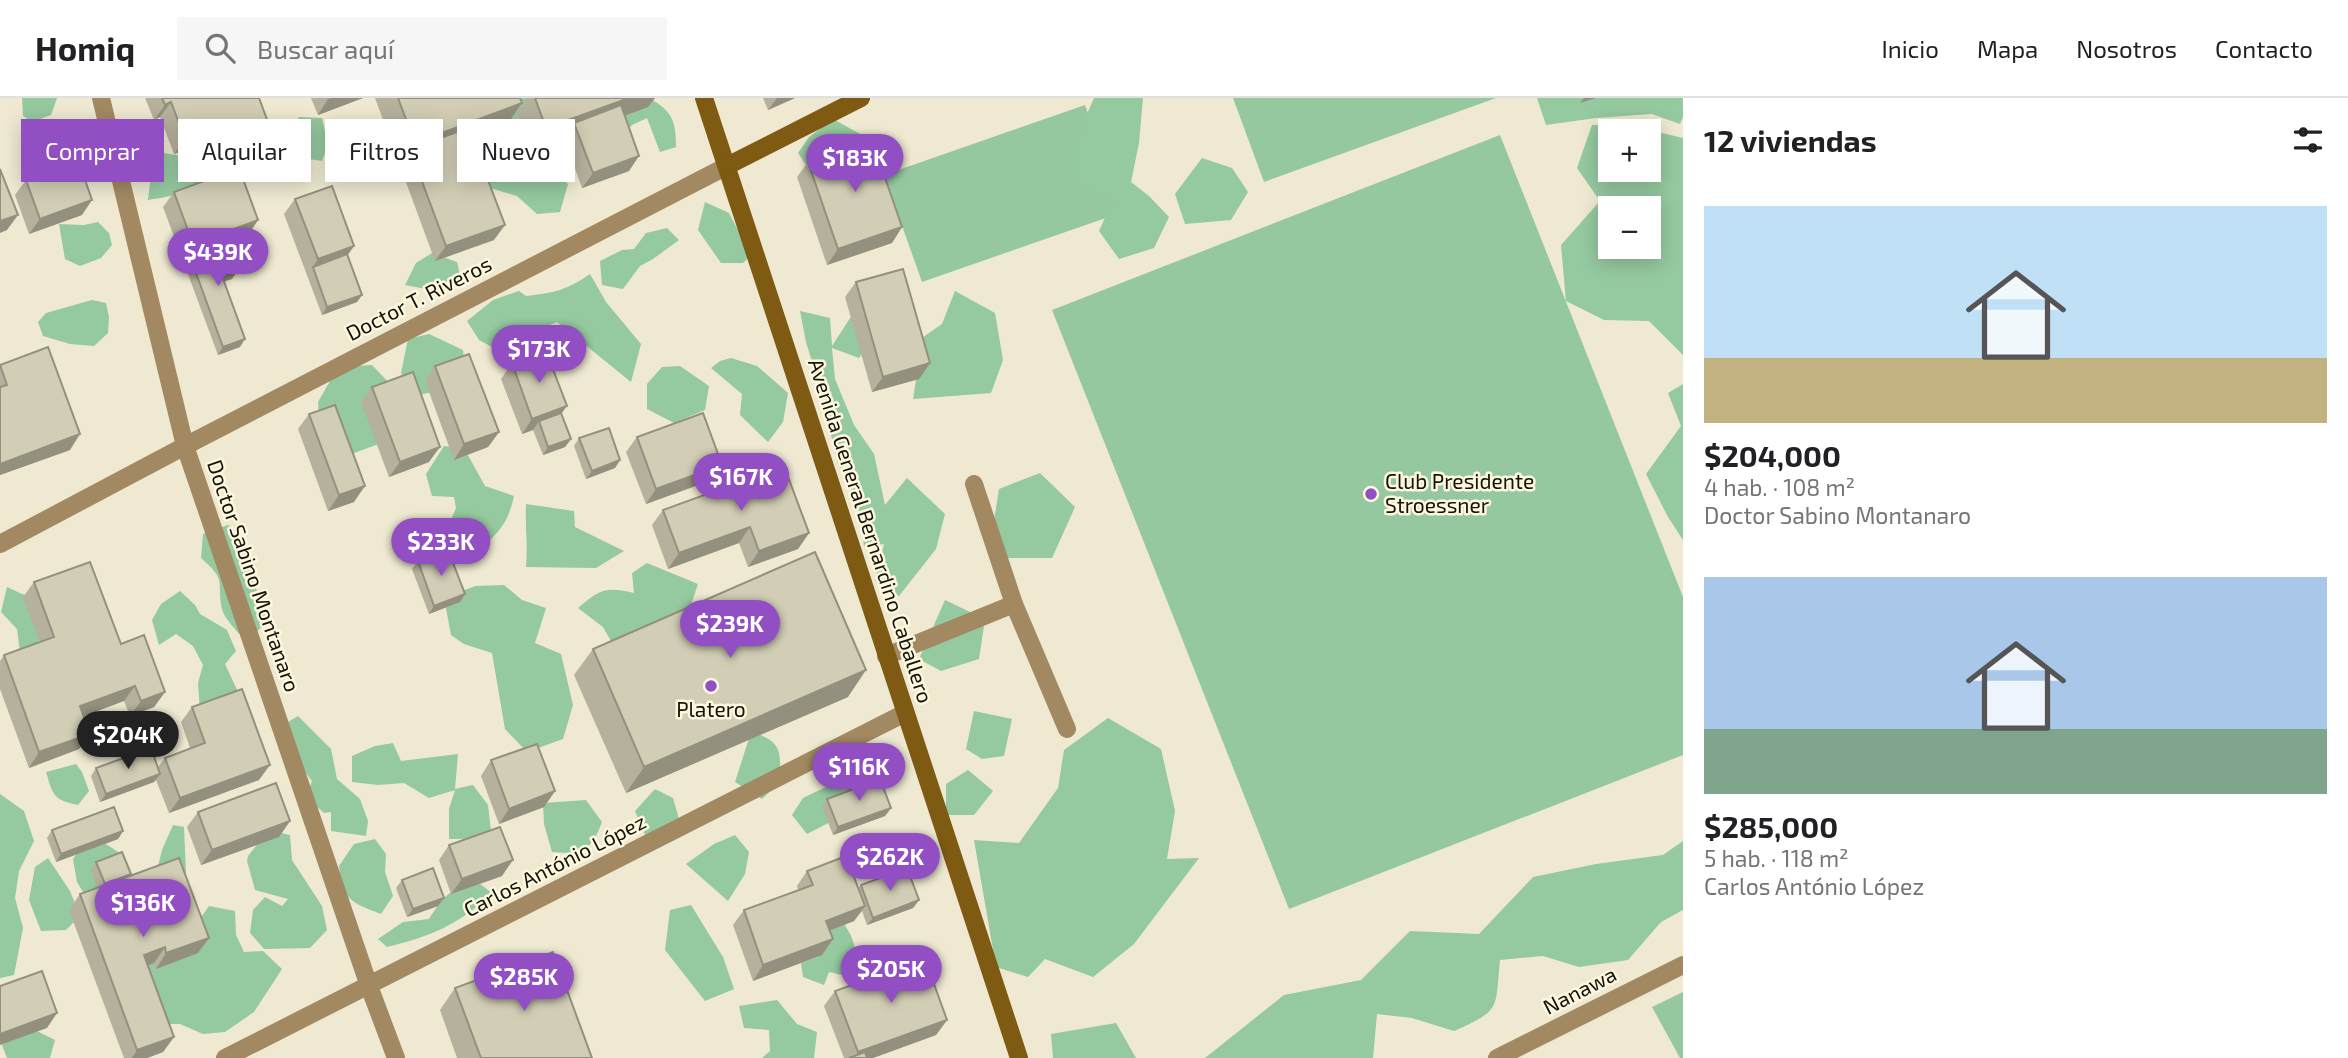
<!DOCTYPE html>
<html lang="es">
<meta charset="utf-8">
<style>
:root{--surface:#fff;--page:#f6f6f6;--text:#202124;--muted:#757577;--line:#e0e0e0;--accent:#924fc4}
body{margin:0;font-family:"Exo 2",sans-serif;background:var(--page);color:var(--text);height:100vh;display:flex;flex-direction:column;font-size:26px;white-space:nowrap}
*{box-sizing:border-box;margin:0}
p{font-size:23px;color:var(--muted)}
.icon{flex:none;width:38px;height:38px;fill:none;stroke:currentColor;stroke-width:2;stroke-linecap:round;stroke-linejoin:round}
.map{position:relative;flex:1;overflow:hidden}
.sheet{display:flex;flex-direction:column;background:var(--surface);width:665px}
.sheet>*{flex:none}
.banner{position:absolute;left:21px;top:21px;width:665px;height:63px;display:flex;gap:14px}
.fabs{position:absolute;left:1598px;top:21px;display:grid;gap:14px}
.fabs a{display:grid;place-items:center;width:63px;height:63px;border-radius:0px;background:var(--surface);box-shadow:0 4px 18px #0003;font-size:35px}
.price{position:absolute;translate:-50% -60px;padding:0 16px;border-radius:24px;background:var(--accent);color:#fff;font-size:23px;line-height:46px;filter:drop-shadow(0 2px 4px #0008)}
.price::after{content:'';position:absolute;left:50%;top:42px;width:21px;height:16px;margin-left:-10px;background:inherit;clip-path:polygon(0 0,100% 0,50% 100%)}
.price.active{background:#222;color:#fff}
ul{padding:0;list-style:none}
li{display:grid;align-content:center;gap:14px;height:371px;padding:0 21px}
li span{display:grid;place-items:center;height:217px;border-radius:0px;color:#555}
li>.icon{margin-inline-start:auto}
span .icon{width:126px;height:126px;fill:#fffc;stroke-width:1}
li b{font-size:30px}
h2{display:flex;justify-content:space-between;align-items:center;height:84px;padding:0 21px;font-size:30px}
.tag{padding:0 24px;border-radius:0px;background:var(--surface);box-shadow:0 4px 18px #0003;font-size:24px;line-height:63px}
.tag.active{background:var(--accent);color:#fff}
header{display:flex;align-items:center;gap:42px;box-sizing:border-box;height:98px;padding:0 35px;background:var(--surface);border-bottom:2px solid var(--line)}
header strong{font-size:33px}
nav{display:flex;gap:38px;margin-inline-start:auto;font-size:24px}
.search{width:490px;height:63px;background:var(--page);display:flex;align-items:center;gap:18px;box-sizing:border-box;padding:0 24px;border-radius:0px;color:var(--muted);font-size:26px}
main{display:flex;flex:1;min-height:0}
.map>svg:first-child{display:block}
.green{fill:#96c8a0}
.forest{fill:#95c99f;fill-rule:evenodd}
.lines{fill:none;stroke-linecap:round;stroke-linejoin:round}
.lane{stroke:#a28961;stroke-width:18}
.street{stroke:#a28961;stroke-width:18}
.secondary{stroke:#7e5a12;stroke-width:18}
.wall{fill:#b5b19c}
.shaded-wall{fill:#93907f}
.building{fill:#d2ceb5;stroke:#93907f;stroke-width:2}
.poi-dot{fill:#924fc4;stroke:#fcf7dd;stroke-width:2.5}
.labels{text-anchor:middle;stroke-width:5;stroke-linejoin:round;paint-order:stroke}
.street-label{font-size:21px;fill:#14120a;stroke:#fcf7dd}
.poi-label{font-size:21px;fill:#14120a;stroke:#fcf7dd;text-anchor:start}
</style>
<header>
<strong>Homiq</strong>
<div class="search"><svg class="icon" aria-label="search" viewBox="0 0 24 24"><circle cx="10" cy="10" r="6"/><path d="M15 15l6 6"/></svg>Buscar aquí</div>
<nav><a>Inicio</a><a>Mapa</a><a>Nosotros</a><a>Contacto</a></nav>
</header>
<main>
<div class="map">
<svg width="1683" height="960" viewBox="0 0 1683 960">
<rect width="100%" height="100%" fill="#eee9d0"/>
<g class="green">
<polygon points="1233,0 1496,0 1264,84"/>
<polygon points="1085,7 1123,114 922,184 884,77"/>
<polygon points="1500,37 1683,499 1683,657 1289,811 1052,212"/>
<polygon points="1683,894 1683,960 1680,960 1652,909"/>
</g>
<g class="forest">
<polygon points="22,0 57,0 51,17 32,24 23,18"/>
<polygon points="491,0 534,0 536,17 524,34 529,47 568,86 560,114 537,116 517,98 487,89 474,64 487,35 505,28 521,32 497,17"/>
<path d="M649 0C673 13 676 24 676 49L660 54 647 20 632 27 624 37 620 15Z"/>
<polygon points="1094,0 1143,0 1139,45 1131,84 1149,98 1169,119 1154,150 1119,161 1099,133 1113,102 1073,83 1075,43"/>
<polygon points="1537,0 1683,0 1683,19 1680,26 1652,16 1596,20 1546,27"/>
<polygon points="299,19 322,20 328,47 322,63 296,59 285,41"/>
<polygon points="833,21 860,36 890,47 898,72 889,92 809,71 798,55 809,39"/>
<path d="M1592 27H1628L1683 40V257L1649 223 1604 222 1566 203 1561 147 1600 103 1577 70ZM1648 33V72H1610V33ZM1648 110V149H1610V110Z"/>
<path d="M154 36 164 55 200 61 218 71C195 94 179 97 148 102L151 76 142 50Z"/>
<polygon points="1202,60 1232,70 1248,94 1231,122 1185,126 1175,96"/>
<polygon points="705,104 729,115 751,157 743,165 721,165 698,132"/>
<polygon points="98,124 109,135 112,147 101,160 80,168 65,161 59,126 84,127"/>
<polygon points="667,130 679,142 653,161 640,168 623,191 602,187 600,163 622,152 634,151 646,135"/>
<polygon points="432,155 457,164 460,177 431,192 405,187 416,165"/>
<path d="M590 176 606 204 641 246 631 284 557 224 494 250 479 242 467 223 493 202 519 193 526 198C554 195 567 192 590 176Z"/>
<polygon points="955,193 995,215 1003,262 991,295 913,301 919,263 916,244 942,226"/>
<polygon points="92,202 106,205 109,219 108,235 94,248 70,246 43,238 38,224 46,215"/>
<polygon points="856,211 872,242 859,260 832,250 835,281 854,327 874,356 885,407 907,380 945,416 936,451 899,498 875,483 884,446 864,448 857,402 838,366 819,286 806,244 800,213 830,220 832,248"/>
<polygon points="429,236 463,252 466,281 449,291 413,298 401,275 408,241"/>
<polygon points="731,260 757,268 788,295 783,324 768,344 740,317 742,296 711,270 720,263"/>
<polygon points="372,267 393,289 384,344 346,358 320,339 318,304 338,269"/>
<polygon points="680,268 709,288 705,312 674,325 647,311 647,286 662,269"/>
<polygon points="1683,286 1683,442 1668,419 1646,376 1681,328 1668,295"/>
<path d="M444 348 464 350 485 388 514 398C508 426 498 436 476 454L447 431 456 410 454 399 432 398 426 376Z"/>
<polygon points="1040,375 1075,409 1052,460 1008,460 993,429 999,391"/>
<path d="M526 406 574 413 575 429 624 453 596 470 526 469C528 447 525 427 526 406Z"/>
<path d="M228 427 244 439 246 461 267 522 256 535 239 536C234 529 224 520 222 511 216 481 228 484 201 460L203 436Z"/>
<path d="M647 465 698 486 690 510 615 550 603 529 578 510C599 492 605 488 634 495L632 475Z"/>
<polygon points="504,487 522,502 546,510 535,545 561,556 573,607 563,641 527,654 505,631 492,555 464,546 451,537 446,510 456,495 476,488"/>
<polygon points="7,489 33,501 41,540 28,560 27,549 20,554 17,531 1,514"/>
<polygon points="180,493 195,507 200,516 227,532 236,553 225,566 239,596 200,613 198,585 203,567 193,548 176,536 159,547 152,522 161,506"/>
<polygon points="945,502 985,521 979,561 941,573 919,561"/>
<polygon points="974,613 1012,621 1004,658 982,661 966,651"/>
<polygon points="298,618 331,651 337,681 360,701 368,723 366,738 331,733 331,714 324,715 306,699 312,683 305,674 283,656 278,630"/>
<polygon points="1108,620 1161,651 1175,713 1167,761 1199,760 1134,846 1093,879 1045,861 1028,879 996,869 974,742 1019,745 1058,690 1064,652"/>
<path d="M751 634C784 643 781 656 779 685L762 701 735 684Z"/>
<polygon points="393,645 401,663 458,656 455,691 473,687 488,707 491,733 473,741 449,741 449,711 455,692 429,700 404,685 378,687 352,684 352,658 375,648"/>
<path d="M76 666 82 674 89 693 78 707C53 702 53 697 46 674Z"/>
<polygon points="968,672 993,693 974,717 946,717 946,686"/>
<polygon points="830,687 851,687 860,703 844,717 807,736 792,717 803,700"/>
<polygon points="655,691 673,700 679,721 646,739 635,713"/>
<polygon points="0,696 24,713 34,743 19,773 15,800 23,830 14,877 0,880"/>
<path d="M586 702 602 724C591 753 582 757 552 754L544 726 543 705Z"/>
<polygon points="173,727 184,729 186,775 184,789 157,772 162,752"/>
<polygon points="269,732 290,737 292,762 322,808 327,832 310,850 264,851 250,835 253,812 265,799 282,808 288,801 255,792 247,763 248,758"/>
<polygon points="735,737 749,754 745,776 728,803 686,766 714,746"/>
<path d="M375 741 386 756 385 774 393 798 381 816C350 804 343 802 339 768L354 746Z"/>
<polygon points="100,742 121,756 89,804 77,784 73,761 85,743"/>
<path d="M1683 743V812L1661 824 1628 862 1579 869 1543 858 1500 862C1495 911 1502 912 1454 933L1412 920 1377 916 1373 960H1205L1284 897 1361 882 1410 833 1479 836 1533 779 1596 766 1663 757Z"/>
<polygon points="48,760 70,793 80,818 66,832 41,833 29,802 35,769"/>
<path d="M480 786 492 795C461 826 429 839 387 849L378 841 403 824 429 821C444 797 452 788 480 786Z"/>
<polygon points="691,807 723,859 734,891 705,903 665,852 670,812"/>
<polygon points="209,808 235,813 236,837 244,854 263,853 282,871 254,914 225,934 203,936 180,926 163,926 118,844 197,825"/>
<path d="M839 820C854 838 856 847 856 871L842 877 829 874 824 887 803 879 801 865 818 859 814 849Z"/>
<polygon points="777,902 797,926 817,934 814,960 762,960 770,953 769,932 744,930 739,908"/>
<polygon points="1116,925 1136,960 1053,960 1051,936"/>
<polygon points="29,929 55,942 50,960 7,960 2,947 13,934"/>
</g>
<g class="lines">
<g class="lane">
<polyline points="974,386 1014,506 1067,631"/>
<polyline points="886,558 1014,506"/>
</g>
<g class="street">
<polyline points="101,0 185,348 369,888 396,960"/>
<polyline points="0,446 185,348 727,68"/>
<polyline points="225,960 905,615"/>
<polyline points="1497,960 1683,867"/>
</g>
<g class="secondary">
<polyline points="704,0 1019,960"/>
<polyline points="727,68 861,0"/>
</g>
</g>
<g class="wall">
<polygon points="145,0 259,0 261,51 229,62 220,39 174,56 160,19 154,22"/>
<polygon points="311,0 363,0 318,17"/>
<polygon points="375,0 520,0 507,27 472,40 494,142 435,163"/>
<polygon points="527,0 655,0 648,9 625,18 629,73 582,90 564,40 531,52 517,14"/>
<polygon points="763,0 795,0 768,12"/>
<polygon points="808,64 902,129 892,145 827,167 797,79"/>
<polygon points="26,82 82,117 29,136 15,97"/>
<polygon points="174,94 258,122 248,137 227,145 232,181 224,183 240,249 218,257 163,109"/>
<polygon points="295,101 354,148 348,157 362,197 357,204 322,217 284,116"/>
<polygon points="856,184 930,265 919,281 872,294 845,199"/>
<polygon points="512,265 561,315 571,341 565,349 543,357 533,332 522,336 501,281"/>
<polygon points="0,267 70,352 0,377"/>
<polygon points="435,268 499,334 488,349 454,362 425,283"/>
<polygon points="372,289 429,364 389,379 361,304"/>
<polygon points="309,316 354,404 328,413 298,331"/>
<polygon points="637,339 712,382 646,406 626,354"/>
<polygon points="579,340 620,362 615,370 586,381 574,348"/>
<polygon points="663,412 809,435 798,451 748,469 739,445 668,471 652,427"/>
<polygon points="418,463 465,496 460,504 429,516 412,471"/>
<polygon points="34,484 121,546 165,594 154,609 130,618 124,603 84,618 79,651 29,670 0,591 0,563 4,557 40,544 23,499"/>
<polygon points="593,551 848,599 626,695 574,577"/>
<polygon points="192,609 259,682 169,715 156,682 154,684 100,704 91,678 96,670 158,669 165,660 190,650 181,624"/>
<polygon points="491,662 555,693 544,709 499,726 481,678"/>
<polygon points="827,701 891,710 885,718 833,737 822,709"/>
<polygon points="198,714 290,723 279,739 201,767 187,729"/>
<polygon points="52,732 123,733 118,741 56,764 47,740"/>
<polygon points="449,747 502,778 451,796 439,762"/>
<polygon points="96,764 131,776 129,778 209,840 198,855 156,871 154,865 147,867 174,939 163,954 147,960 124,960 69,812 80,796 97,790 91,772"/>
<polygon points="807,773 858,790 861,787 919,802 913,810 867,827 862,813 854,823 830,833 833,841 822,857 753,883 733,827 744,812 798,792 797,788"/>
<polygon points="402,782 444,800 438,808 407,819 396,790"/>
<polygon points="455,890 592,960 457,960 440,912"/>
<polygon points="835,893 947,922 936,937 873,960 844,960 824,908"/>
</g>
<g class="shaded-wall">
<polygon points="332,0 363,0 318,17 328,1"/>
<polygon points="629,0 655,0 648,9 578,35 574,25 564,40 531,52 546,30"/>
<polygon points="777,0 795,0 768,12"/>
<polygon points="1584,0 1596,0 1580,5"/>
<polygon points="171,4 160,19 154,22 165,7"/>
<polygon points="522,5 507,27 414,61 410,51 415,45"/>
<polygon points="231,23 220,39 174,56 185,41"/>
<polygon points="272,35 261,51 229,62 240,47"/>
<polygon points="639,58 629,73 582,90 593,75"/>
<polygon points="92,102 82,117 29,136 40,121"/>
<polygon points="18,117 7,132 0,135 0,123"/>
<polygon points="258,122 248,137 190,159 188,153 193,146"/>
<polygon points="505,127 494,142 435,163 446,148"/>
<polygon points="902,129 892,145 827,167 838,151"/>
<polygon points="354,148 343,163 313,169 318,161"/>
<polygon points="238,173 232,181 216,186 222,178"/>
<polygon points="362,197 357,204 322,217 327,209"/>
<polygon points="245,241 240,249 218,257 223,249"/>
<polygon points="930,265 919,281 872,294 883,279"/>
<polygon points="567,308 556,323 539,323 533,332 522,336 532,321"/>
<polygon points="499,334 488,349 454,362 464,346"/>
<polygon points="80,336 70,352 0,377 0,366"/>
<polygon points="571,341 565,349 543,357 548,349"/>
<polygon points="440,349 429,364 389,379 400,364"/>
<polygon points="620,362 615,370 586,381 592,373"/>
<polygon points="722,367 712,382 646,406 656,391"/>
<polygon points="365,388 354,404 328,413 339,397"/>
<polygon points="750,429 739,445 668,471 679,455"/>
<polygon points="809,435 798,451 748,469 759,453"/>
<polygon points="465,496 460,504 429,516 434,508"/>
<polygon points="866,572 848,599 626,695 644,669"/>
<polygon points="135,588 124,603 70,623 80,608"/>
<polygon points="165,594 154,609 130,618 141,603"/>
<polygon points="90,636 79,651 29,670 39,654"/>
<polygon points="270,667 259,682 169,715 180,700"/>
<polygon points="160,676 154,684 100,704 106,696"/>
<polygon points="555,693 544,709 499,726 509,711"/>
<polygon points="891,710 885,718 833,737 838,729"/>
<polygon points="290,723 279,739 201,767 212,752"/>
<polygon points="123,733 118,741 56,764 61,756"/>
<polygon points="513,762 502,778 451,796 462,781"/>
<polygon points="444,800 438,808 407,819 413,811"/>
<polygon points="919,802 913,810 867,827 873,820"/>
<polygon points="865,808 854,823 815,838 826,823"/>
<polygon points="209,840 198,855 156,871 166,855"/>
<polygon points="833,841 822,857 753,883 763,867"/>
<polygon points="165,849 154,865 133,873 144,857"/>
<polygon points="57,915 47,930 0,947 0,936"/>
<polygon points="947,922 936,937 873,960 854,960 858,954"/>
<polygon points="174,939 163,954 147,960 132,960 137,952"/>
</g>
<g class="building">
<polygon points="162,0 259,0 272,35 240,47 231,23 185,41 171,4 165,7"/>
<polygon points="398,0 520,0 522,5 415,45"/>
<polygon points="535,0 629,0 546,30"/>
<polygon points="621,7 639,58 593,75 574,25"/>
<polygon points="468,30 505,127 446,148 410,51"/>
<polygon points="872,42 902,129 838,151 808,64"/>
<polygon points="78,62 92,102 40,121 26,82"/>
<polygon points="239,70 258,122 193,146 174,94"/>
<polygon points="0,71 18,117 0,123"/>
<polygon points="332,88 354,148 318,161 295,101"/>
<polygon points="225,140 238,173 222,178 245,241 223,249 188,153"/>
<polygon points="347,156 362,197 327,209 313,169"/>
<polygon points="903,171 930,265 883,279 856,184"/>
<polygon points="48,249 80,336 0,366 0,289 7,287 0,267"/>
<polygon points="546,253 567,308 532,321 512,265"/>
<polygon points="469,256 499,334 464,346 435,268"/>
<polygon points="413,274 440,349 400,364 372,289"/>
<polygon points="335,307 365,388 339,397 309,316"/>
<polygon points="561,315 571,341 548,349 539,323"/>
<polygon points="703,315 722,367 656,391 637,339"/>
<polygon points="609,330 620,362 592,373 579,340"/>
<polygon points="784,368 809,435 759,453 750,429 679,455 663,412"/>
<polygon points="448,452 465,496 434,508 418,463"/>
<polygon points="815,454 866,572 644,669 593,551"/>
<polygon points="90,464 121,546 144,537 165,594 141,603 135,588 80,608 90,636 39,654 4,557 54,539 34,484"/>
<polygon points="242,591 270,667 180,700 165,660 205,645 192,609"/>
<polygon points="537,646 555,693 509,711 491,662"/>
<polygon points="151,650 160,676 106,696 96,670"/>
<polygon points="880,681 891,710 838,729 827,701"/>
<polygon points="276,685 290,723 212,752 198,714"/>
<polygon points="114,709 123,733 61,756 52,732"/>
<polygon points="500,729 513,762 462,781 449,747"/>
<polygon points="122,754 131,776 105,786 96,764"/>
<polygon points="846,758 865,808 826,823 833,841 763,867 744,812 813,787 807,773"/>
<polygon points="179,760 209,840 166,855 165,849 144,857 174,939 137,952 80,796"/>
<polygon points="433,770 444,800 413,811 402,782"/>
<polygon points="907,770 919,802 873,820 861,787"/>
<polygon points="553,854 592,960 481,960 455,890"/>
<polygon points="925,861 947,922 858,954 835,893"/>
<polygon points="42,873 57,915 0,936 0,888"/>
<polygon points="865,954 867,960 849,960"/>
</g>
<g class="poi-dot">
<circle cx="1371" cy="396" r="7"/>
<circle cx="711" cy="588" r="7"/>
</g>
<g class="labels">
<g class="street-label">
<text transform="translate(419 201) rotate(-27)" y="7">Doctor T. Riveros</text>
<text transform="translate(870 433) rotate(72)" y="7">Avenida General Bernardino Caballero</text>
<text transform="translate(253 478) rotate(71)" y="7">Doctor Sabino Montanaro</text>
<text transform="translate(555 768) rotate(-27)" y="7">Carlos António López</text>
<text transform="translate(1580 893) rotate(-27)" y="7">Nanawa</text>
</g>
<g class="poi-label">
<text x="1385" y="391">Club Presidente<tspan x="1385" dy="24">Stroessner</tspan></text>
<text x="711" y="619" text-anchor="middle">Platero</text>
</g>
</g>
</svg>
<div class="fabs">
<a>+</a>
<a>−</a>
</div>
<b class="price" style="left:855px;top:96px">$183K</b>
<b class="price" style="left:218px;top:190px">$439K</b>
<b class="price" style="left:539px;top:287px">$173K</b>
<b class="price" style="left:741px;top:415px">$167K</b>
<b class="price" style="left:441px;top:480px">$233K</b>
<b class="price" style="left:730px;top:562px">$239K</b>
<b class="price active" style="left:128px;top:673px">$204K</b>
<b class="price" style="left:859px;top:705px">$116K</b>
<b class="price" style="left:890px;top:795px">$262K</b>
<b class="price" style="left:143px;top:841px">$136K</b>
<b class="price" style="left:891px;top:907px">$205K</b>
<b class="price" style="left:524px;top:915px">$285K</b>
<div class="banner">
<a class="tag active">Comprar</a>
<a class="tag">Alquilar</a>
<a class="tag">Filtros</a>
<a class="tag">Nuevo</a>
</div>
</div>
<section class="sheet">
<h2>12 viviendas<svg class="icon" aria-label="filters" viewBox="0 0 24 24"><path d="M4 7h16M4 17h16"/><circle cx="9" cy="7" r="2"/><circle cx="15" cy="17" r="2"/></svg></h2>
<ul>
<li><span style="background:linear-gradient(#bfe0f5 70%,#c2b280 0)"><svg class="icon" aria-label="home" viewBox="0 0 24 24"><path d="M3 11l9-7 9 7M6 9v11h12V9"/></svg></span><div><b>$204,000</b><p>4 hab. · 108 m²</p><p>Doctor Sabino Montanaro</p></div></li>
<li><span style="background:linear-gradient(#a9c7e8 70%,#7fa58c 0)"><svg class="icon" aria-label="home" viewBox="0 0 24 24"><path d="M3 11l9-7 9 7M6 9v11h12V9"/></svg></span><div><b>$285,000</b><p>5 hab. · 118 m²</p><p>Carlos António López</p></div></li>
</ul>
</section>
</main>
